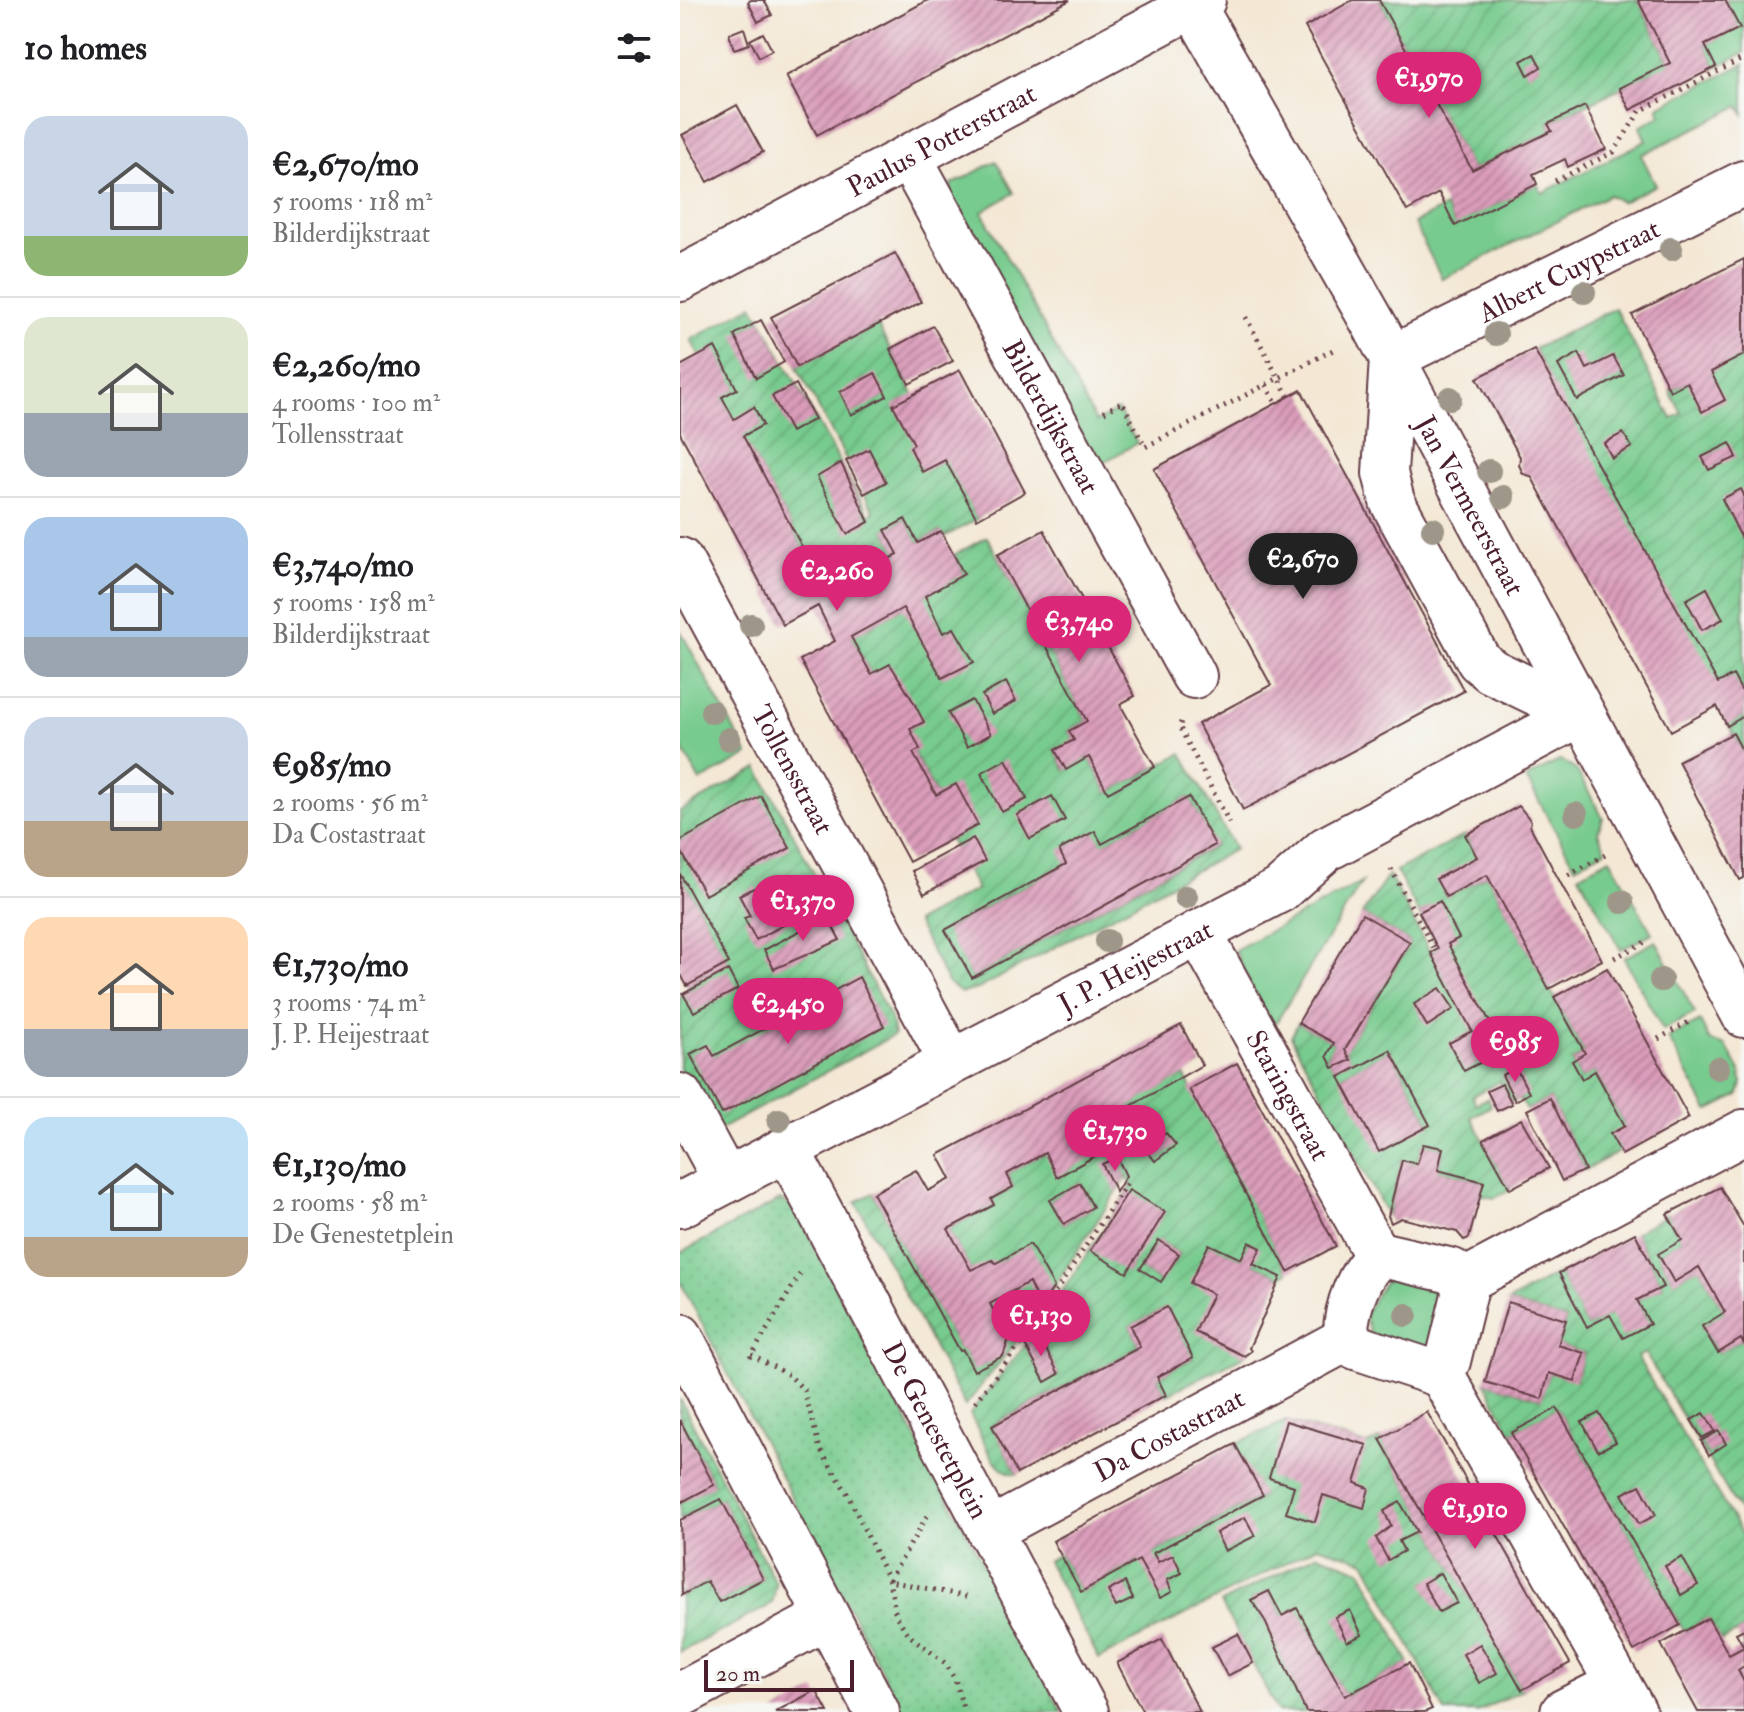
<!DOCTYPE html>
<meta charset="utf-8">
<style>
:root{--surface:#fff;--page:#f2f2f2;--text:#202124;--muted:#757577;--line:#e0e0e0;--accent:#db2777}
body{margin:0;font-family:"IM FELL Double Pica",serif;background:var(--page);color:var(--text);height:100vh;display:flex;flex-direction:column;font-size:30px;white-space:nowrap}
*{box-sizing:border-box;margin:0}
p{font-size:26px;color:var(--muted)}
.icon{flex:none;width:44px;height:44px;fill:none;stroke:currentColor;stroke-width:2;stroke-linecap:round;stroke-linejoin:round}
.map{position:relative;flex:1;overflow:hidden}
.drawer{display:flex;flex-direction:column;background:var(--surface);width:680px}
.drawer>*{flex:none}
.scale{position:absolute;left:24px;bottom:20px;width:150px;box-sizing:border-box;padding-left:8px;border:4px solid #4a1f2b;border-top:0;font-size:22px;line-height:28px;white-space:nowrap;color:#4a1f2b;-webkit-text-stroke:6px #f6f6f2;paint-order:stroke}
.price{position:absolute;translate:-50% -68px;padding:0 18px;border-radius:28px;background:var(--accent);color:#fff;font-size:26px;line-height:52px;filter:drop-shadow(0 2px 4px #0008)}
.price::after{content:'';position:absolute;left:50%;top:48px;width:24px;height:18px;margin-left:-12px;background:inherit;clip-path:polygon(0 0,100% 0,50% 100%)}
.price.current{background:#222;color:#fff}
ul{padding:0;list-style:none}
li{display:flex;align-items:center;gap:24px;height:200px;padding:0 24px}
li+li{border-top:2px solid var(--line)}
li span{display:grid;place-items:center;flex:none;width:224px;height:160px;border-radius:24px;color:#555}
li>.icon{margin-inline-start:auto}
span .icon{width:96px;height:96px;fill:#fffc;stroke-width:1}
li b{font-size:34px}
h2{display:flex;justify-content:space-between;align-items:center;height:96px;padding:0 24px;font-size:34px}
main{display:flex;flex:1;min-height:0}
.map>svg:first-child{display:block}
.grass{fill:#77cb8e;stroke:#60755c;stroke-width:2}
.park{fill:url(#park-dots);stroke:#60755c;stroke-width:2}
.garden{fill:url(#garden-furrows);stroke:#60755c;stroke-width:2;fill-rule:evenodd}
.building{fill:url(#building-hatch)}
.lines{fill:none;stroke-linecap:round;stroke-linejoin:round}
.minor-casing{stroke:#643d44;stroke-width:48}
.path{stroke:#643d44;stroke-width:5;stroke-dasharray:2 6;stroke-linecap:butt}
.minor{stroke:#fff;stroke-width:44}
.tree{fill:#9e9688}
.labels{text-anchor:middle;stroke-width:6;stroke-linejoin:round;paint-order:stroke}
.street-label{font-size:28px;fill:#4a1f2b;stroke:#f6f6f2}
</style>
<main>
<section class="drawer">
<h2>10 homes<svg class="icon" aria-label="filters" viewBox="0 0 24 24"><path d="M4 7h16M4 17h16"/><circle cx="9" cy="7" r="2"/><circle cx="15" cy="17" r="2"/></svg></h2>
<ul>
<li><span style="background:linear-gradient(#c9d6e8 75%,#8fb573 0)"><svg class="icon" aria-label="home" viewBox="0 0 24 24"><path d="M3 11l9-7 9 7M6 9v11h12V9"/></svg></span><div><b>€2,670/mo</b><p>5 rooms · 118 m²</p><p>Bilderdijkstraat</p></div></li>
<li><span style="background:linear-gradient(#dfe7d0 60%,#9aa5b1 0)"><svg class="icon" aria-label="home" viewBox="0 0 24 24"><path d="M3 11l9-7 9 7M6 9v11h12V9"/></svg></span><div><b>€2,260/mo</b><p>4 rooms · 100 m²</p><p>Tollensstraat</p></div></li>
<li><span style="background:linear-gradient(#a9c7e8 75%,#9aa5b1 0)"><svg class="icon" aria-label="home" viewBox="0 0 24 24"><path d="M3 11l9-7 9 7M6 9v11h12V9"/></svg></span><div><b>€3,740/mo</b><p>5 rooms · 158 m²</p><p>Bilderdijkstraat</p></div></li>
<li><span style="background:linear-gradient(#c9d6e8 65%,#b9a48a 0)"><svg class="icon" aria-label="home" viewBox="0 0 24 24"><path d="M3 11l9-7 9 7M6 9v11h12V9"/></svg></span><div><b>€985/mo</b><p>2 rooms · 56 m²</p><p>Da Costastraat</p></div></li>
<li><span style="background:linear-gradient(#ffd9b3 70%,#9aa5b1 0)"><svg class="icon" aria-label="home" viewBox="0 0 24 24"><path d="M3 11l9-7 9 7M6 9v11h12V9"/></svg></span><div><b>€1,730/mo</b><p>3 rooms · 74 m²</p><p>J. P. Heijestraat</p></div></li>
<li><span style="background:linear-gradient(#bfe0f5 75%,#b9a48a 0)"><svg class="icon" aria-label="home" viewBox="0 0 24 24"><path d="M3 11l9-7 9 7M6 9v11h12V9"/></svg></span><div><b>€1,130/mo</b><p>2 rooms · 58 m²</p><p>De Genestetplein</p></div></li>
</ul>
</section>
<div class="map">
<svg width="1064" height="1712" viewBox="0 0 1064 1712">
<defs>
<pattern id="park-dots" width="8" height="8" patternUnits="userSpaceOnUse" patternTransform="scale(2)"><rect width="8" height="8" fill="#77cb8e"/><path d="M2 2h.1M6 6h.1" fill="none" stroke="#68ae7b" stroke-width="1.8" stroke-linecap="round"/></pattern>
<pattern id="garden-furrows" width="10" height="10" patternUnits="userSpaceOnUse" patternTransform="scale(2)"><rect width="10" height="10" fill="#77cb8e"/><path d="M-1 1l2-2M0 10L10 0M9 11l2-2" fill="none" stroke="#68ae7b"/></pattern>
<pattern id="building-hatch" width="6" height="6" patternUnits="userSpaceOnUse" patternTransform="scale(2)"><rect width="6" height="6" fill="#da9cba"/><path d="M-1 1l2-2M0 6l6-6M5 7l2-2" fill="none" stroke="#b37f97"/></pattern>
</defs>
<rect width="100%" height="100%" fill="#f6f6f2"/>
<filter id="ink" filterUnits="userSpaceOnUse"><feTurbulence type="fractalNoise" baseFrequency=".0125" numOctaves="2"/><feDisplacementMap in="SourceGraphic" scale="16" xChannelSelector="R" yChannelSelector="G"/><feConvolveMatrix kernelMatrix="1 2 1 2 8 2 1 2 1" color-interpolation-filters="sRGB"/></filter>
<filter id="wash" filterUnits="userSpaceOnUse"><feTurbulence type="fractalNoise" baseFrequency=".006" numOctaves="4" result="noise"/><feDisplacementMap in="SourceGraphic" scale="32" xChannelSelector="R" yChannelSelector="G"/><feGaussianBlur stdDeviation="1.8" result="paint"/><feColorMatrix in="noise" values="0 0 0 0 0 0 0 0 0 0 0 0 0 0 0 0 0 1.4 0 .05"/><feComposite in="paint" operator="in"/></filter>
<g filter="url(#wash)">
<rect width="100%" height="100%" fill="#f4e8d5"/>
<g class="grass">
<polygon points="1045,0 1064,0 1064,53 1036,67 1025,45 1059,28"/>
<polygon points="1064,64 1064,114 1059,106 961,155 976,185 942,202 929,195 762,279 734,223 765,207 775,225 857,184 862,193 966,141 960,127 981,115 978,107"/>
<polygon points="316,161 334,193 302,212 416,422 438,410 457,443 417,466 272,199 271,185"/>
<polygon points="0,630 68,755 20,781 0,744"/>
<polygon points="881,760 897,771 923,818 918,833 926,850 895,866 846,778"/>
<polygon points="930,858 972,933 941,950 899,875"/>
<polygon points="682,882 597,1021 588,1027 555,950"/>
<polygon points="976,941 1015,1013 983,1030 944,958"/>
<polygon points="1020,1021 1030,1041 1046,1046 1060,1071 1062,1083 1059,1095 1028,1111 988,1038"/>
<path d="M713 1277 754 1286C770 1306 756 1326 748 1349L693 1341 684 1315 705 1281Z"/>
</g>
<polygon class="park" points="100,1200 112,1207 119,1217 382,1712 223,1712 0,1281 0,1253"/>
<g class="garden">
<polygon points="699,0 958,0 990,64 868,123 872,131 792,170"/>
<polygon points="73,305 189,515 194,512 117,367 197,324 297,519 264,537 260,531 238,543 225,519 205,530 218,554 171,580 139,579 11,340"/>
<polygon points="935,308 992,419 1002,414 990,391 1064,355 1064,754 854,349"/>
<path d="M307 537 407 721 389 731 394 740 375 750 385 770 409 757 428 793 502 753 555 849 298 989 281 993 268 983 236 922 297 889 270 840 278 835 171 637 284 573 274 555ZM509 797 535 846 292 978 266 929Z"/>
<polygon points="78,768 211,1019 214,1035 35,1132 0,1069 0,996 10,990 7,986 48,962 0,873 0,811"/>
<path d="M785 835 797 857 766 897 807 875 905 1053 892 1061 901 1079 915 1071 945 1126 940 1151 905 1170 870 1098 847 1110 840 1099 831 1102 820 1081 792 1096 796 1104 808 1098 811 1106 791 1117 830 1189 814 1198 800 1195 804 1182 758 1170 763 1148 743 1144 737 1164 722 1161 708 1216 611 1037 618 1023 654 1043 647 1056 653 1068 670 1060 665 1050 730 942 682 914 709 875 750 952 758 949 716 871ZM710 1050 750 1124 659 1077Z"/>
<path d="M504 1075 608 1272 601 1277 573 1264 569 1243 561 1259 529 1245 533 1294 564 1356 486 1395 477 1377 513 1358 486 1308 450 1326 460 1347 312 1425 337 1474C314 1475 300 1432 290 1414L345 1345 365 1381 379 1375 356 1331 452 1186 447 1176 341 1336 285 1406 176 1202 193 1193 280 1351 283 1350 294 1370 329 1339 268 1229 314 1205 311 1199 333 1187 327 1174ZM400 1183 413 1207 384 1224 371 1200ZM479 1240 499 1254 480 1282 460 1269Z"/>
<polygon points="987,1214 1002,1240 978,1254 994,1281 1019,1267 1045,1312 1022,1327 1038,1353 1061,1339 1064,1345 1064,1519 965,1353 957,1357 1064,1538 1064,1629 1041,1641 1028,1618 1005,1631 1000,1625 877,1408 831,1433 805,1382 861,1399 869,1373 896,1380 904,1353 878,1345 886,1320 828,1302 879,1273 907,1327 930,1315 970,1324 957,1300 983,1286 955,1233"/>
<polygon points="0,1399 96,1584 93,1600 87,1607 0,1652 0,1592 2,1595 27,1581 39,1602 83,1579 41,1499 0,1520 0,1503 34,1484 0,1420"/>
<polygon points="606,1421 687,1445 700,1439 842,1690 797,1712 765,1712 685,1561 638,1546 419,1659 367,1561 380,1554 401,1592 582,1496 555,1444"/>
<polygon points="638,1554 681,1570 729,1663 665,1696 617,1608 603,1616 589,1591 571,1600 584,1619 626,1712 598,1712 541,1603"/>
</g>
<g id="blocks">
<g class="building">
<polygon points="71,0 84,0 92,15 78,22 68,2"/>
<polygon points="248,0 390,0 137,135 106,76"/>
<polygon points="673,0 699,0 792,170 872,131 868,124 905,106 926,149 888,167 885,159 853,174 857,184 775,226 759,193 727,211 625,27"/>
<polygon points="958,0 1045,0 1060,28 1025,45 1036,67 950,110 939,88 990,63"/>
<polygon points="64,28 69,44 54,49 49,34"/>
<polygon points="83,33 92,50 79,57 70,40"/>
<polygon points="854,54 861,67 848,75 841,61"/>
<polygon points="57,105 83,152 28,182 2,135"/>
<polygon points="215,253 241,302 117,367 91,317"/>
<polygon points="1064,259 1064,355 1031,372 1045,400 1022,412 1007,382 990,391 952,315"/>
<polygon points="81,320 104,362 76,378 54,335"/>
<polygon points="253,326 273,361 229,384 210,349"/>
<polygon points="35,347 57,389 42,397 54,419 74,407 83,425 63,436 139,579 163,566 171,580 218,554 205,530 225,519 238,543 261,531 284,574 245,596 263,633 274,628 294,662 262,678 223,608 171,637 191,674 210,664 233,701 244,722 230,729 240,749 233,753 256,795 276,784 298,825 229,862 120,660 155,641 138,606 103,625 0,433 0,366"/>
<polygon points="854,349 1038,683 1053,675 1061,690 1064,689 1064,716 1047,726 1037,706 991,731 851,476 843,474 839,465 840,457 797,378"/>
<polygon points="899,353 907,369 933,356 944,375 897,400 878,365"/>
<polygon points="280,370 345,492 297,519 265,460 242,472 230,447 234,444 213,405"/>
<polygon points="195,373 207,396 171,415 160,392"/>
<polygon points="116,384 135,419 111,432 92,396"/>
<polygon points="621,390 784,691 563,810 518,724 591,685 474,469"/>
<polygon points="943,433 952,447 932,458 924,443"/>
<polygon points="1050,443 1057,457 1029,470 1022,457"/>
<polygon points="189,449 206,482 184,494 166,461"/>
<polygon points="161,463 189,522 167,534 137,477"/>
<polygon points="1061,489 1064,495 1062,539 1042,499"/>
<polygon points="364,530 455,696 440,704 475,767 428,793 409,757 386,770 375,750 394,740 389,731 407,721 317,555"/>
<polygon points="1027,588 1043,619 1022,630 1006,600"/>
<polygon points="326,682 336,701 312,714 302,695"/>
<polygon points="292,700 311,734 287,747 268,713"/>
<polygon points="1053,733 1064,754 1064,878 1060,880 998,761"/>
<polygon points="326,759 347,799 322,812 301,773"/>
<polygon points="81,796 110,848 25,895 0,849 0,841"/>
<polygon points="372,796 385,820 350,839 337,815"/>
<polygon points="509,797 535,845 292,978 265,930 386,864 379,850 415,831 422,844"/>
<polygon points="839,806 851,821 850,826 922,960 869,989 807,875 766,897 756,879 797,857 785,835"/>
<polygon points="293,838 305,861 244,894 232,871"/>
<polygon points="0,874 49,963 7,986 0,973"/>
<polygon points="135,880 146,902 76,940 64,918 70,916 59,895 76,887 86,906"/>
<polygon points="760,901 779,938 768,944 825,1050 784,1071 769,1043 792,1031 751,953 758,949 739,912"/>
<polygon points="682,914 730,942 665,1050 671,1060 653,1068 647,1056 654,1043 618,1023"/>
<polygon points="147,916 160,940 94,969 84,950"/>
<polygon points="927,968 1009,1118 942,1155 930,1134 945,1126 915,1071 902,1079 892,1061 905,1053 874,997"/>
<polygon points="48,970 58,989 14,1012 3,994"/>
<polygon points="179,977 204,1026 42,1114 10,1054 28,1045 34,1056"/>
<polygon points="760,988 774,1009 747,1026 734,1004"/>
<polygon points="501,1025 522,1065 404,1133 417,1155 377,1177 365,1153 327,1174 333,1187 311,1199 314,1205 268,1229 291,1270 312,1260 316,1263 350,1244 374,1287 360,1307 349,1282 310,1304 329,1339 323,1356 294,1371 283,1350 280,1351 193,1193 236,1170 248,1191 271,1179 258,1155"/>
<polygon points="710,1050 750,1125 699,1152 659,1077"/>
<polygon points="557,1063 656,1246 608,1272 509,1089"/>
<polygon points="836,1068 849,1093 835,1101 822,1075"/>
<polygon points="822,1084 832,1104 817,1111 807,1091"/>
<polygon points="870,1098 905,1170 882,1181 847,1110"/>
<polygon points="841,1119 869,1168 830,1189 803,1140"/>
<polygon points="486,1133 496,1145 475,1161 465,1148"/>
<polygon points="743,1144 763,1148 758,1170 804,1182 789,1238 784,1240 777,1232 721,1218 711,1223 708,1216 722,1160 737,1164"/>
<polygon points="437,1157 446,1176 436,1192 422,1164"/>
<polygon points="400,1183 413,1207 384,1224 370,1200"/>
<polygon points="1040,1187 1064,1227 1064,1345 1061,1339 1038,1353 1022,1326 1045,1312 1019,1267 994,1282 978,1254 1002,1240 987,1214"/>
<polygon points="449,1190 485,1212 447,1273 410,1251"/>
<polygon points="955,1233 983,1287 957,1300 970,1324 943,1338 930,1315 907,1327 879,1273"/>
<polygon points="479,1240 499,1254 481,1282 460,1269"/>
<polygon points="569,1242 581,1248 573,1264 601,1277 569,1348 571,1351 564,1356 515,1332 533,1294 510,1283 529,1244 561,1259"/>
<polygon points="828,1302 886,1320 878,1345 904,1353 895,1381 869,1373 862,1399 805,1382"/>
<polygon points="487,1307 513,1358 477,1377 486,1395 337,1474 312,1426 460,1347 450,1326"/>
<polygon points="356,1331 379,1374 365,1382 345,1345"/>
<polygon points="877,1408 1000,1625 954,1651 831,1433"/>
<polygon points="747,1412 890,1663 842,1690 700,1439"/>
<polygon points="919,1413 936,1442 918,1451 902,1422"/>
<polygon points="1024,1413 1035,1431 1022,1438 1011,1420"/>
<polygon points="0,1420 34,1485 0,1503"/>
<polygon points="606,1421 687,1445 675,1483 689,1488 684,1508 643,1495 635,1522 606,1513 614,1486 589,1478"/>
<polygon points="1039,1431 1046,1444 1029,1455 1021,1441"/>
<polygon points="555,1444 583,1495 473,1553 478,1562 493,1555 502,1573 487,1580 492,1592 480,1598 459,1560 401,1592 373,1541"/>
<polygon points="960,1485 976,1515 959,1524 942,1494"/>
<polygon points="41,1499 83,1579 39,1602 27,1581 2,1595 0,1520"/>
<polygon points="720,1502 737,1532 719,1541 724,1551 708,1560 696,1538 711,1526 704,1511"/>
<polygon points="565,1517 575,1536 545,1551 536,1533"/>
<polygon points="1002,1557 1018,1585 1001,1595 985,1566"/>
<polygon points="760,1573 777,1603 759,1612 743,1583"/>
<polygon points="445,1582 453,1599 436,1607 428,1591"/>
<polygon points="589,1591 602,1616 617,1608 665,1696 729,1663 752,1709 745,1712 626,1712 584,1619 571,1600"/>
<polygon points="670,1610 682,1635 667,1642 655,1617"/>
<polygon points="1028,1618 1049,1655 1064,1647 1056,1633 1064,1629 1064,1666 1058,1670 1064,1682 1064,1712 1018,1712 981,1644"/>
<polygon points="558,1634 573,1663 547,1676 532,1647"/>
<polygon points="482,1639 503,1680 520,1712 463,1712 437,1663"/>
<polygon points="800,1644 817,1673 799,1683 783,1654"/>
<polygon points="136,1690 148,1712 95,1712"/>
</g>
</g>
</g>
<g filter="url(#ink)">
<use href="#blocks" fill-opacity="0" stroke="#643d44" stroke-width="2"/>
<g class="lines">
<g class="minor-casing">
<g id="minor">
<path id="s1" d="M510 0 696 328 1064 1015"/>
<path id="s2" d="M229 157 514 676"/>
<path id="s3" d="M0 279 523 0"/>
<path id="s4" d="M0 560 271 1061"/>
<path id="s5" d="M900 714 811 671 799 661 712 501 705 473 712 358 1064 183"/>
<path id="s6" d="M519 932 698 1257"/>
<polyline points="0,1096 46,1181"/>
<path id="s7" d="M107 1149 406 1712"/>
<path id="s8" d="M0 1205 600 890 646 849 900 714"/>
<path d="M703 1255 772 1271 786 1287 768 1361 752 1372 676 1347 666 1333C666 1309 680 1266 703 1255Z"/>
<polyline points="783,1282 1064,1132"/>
<polyline points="0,1336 197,1712"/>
<polyline points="758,1368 954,1712"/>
<path id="s9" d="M309 1531 668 1338"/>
<polyline points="0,1695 147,1617"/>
<polyline points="883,1712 938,1684"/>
</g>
</g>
<g class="path">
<polyline points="875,181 934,152 960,111 1064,58"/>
<polyline points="566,317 608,396"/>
<polyline points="586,385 596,403"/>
<polyline points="424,412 442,402 465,447 653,350"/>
<polyline points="501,722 499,726 550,824"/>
<polyline points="711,869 754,949"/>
<polyline points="888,875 927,854"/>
<polyline points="934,958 969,940"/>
<polyline points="978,1039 1012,1020"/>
<polyline points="71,1355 109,1375 124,1390 140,1449 167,1493 209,1581 216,1616 229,1635 265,1663 275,1679 284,1712"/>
<polyline points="70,1358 120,1274"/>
<polyline points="295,1402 344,1340 447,1183"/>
<polyline points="247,1516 209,1581 290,1597"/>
</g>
<use href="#minor" class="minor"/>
</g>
<g class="tree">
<circle cx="991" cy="249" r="12"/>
<circle cx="904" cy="292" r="12"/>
<circle cx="816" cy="334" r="12"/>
<circle cx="770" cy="398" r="12"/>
<circle cx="809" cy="471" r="12"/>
<circle cx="823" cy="497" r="12"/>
<circle cx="753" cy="529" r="12"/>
<circle cx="71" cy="625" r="12"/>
<circle cx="32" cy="712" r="12"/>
<circle cx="49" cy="739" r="12"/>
<circle cx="896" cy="814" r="12"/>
<circle cx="506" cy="897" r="12"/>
<circle cx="942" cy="902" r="12"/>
<circle cx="427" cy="941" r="12"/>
<circle cx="981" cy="980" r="12"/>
<circle cx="1038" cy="1068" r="12"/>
<circle cx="99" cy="1120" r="12"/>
<circle cx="726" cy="1315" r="12"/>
</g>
</g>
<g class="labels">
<g class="street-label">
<text dy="10" stroke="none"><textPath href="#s3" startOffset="296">Paulus Potterstraat</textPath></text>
<text dy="10" stroke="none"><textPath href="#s5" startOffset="638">Albert Cuypstraat</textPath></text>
<text dy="10" stroke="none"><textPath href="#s2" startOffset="296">Bilderdijkstraat</textPath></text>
<text dy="10" stroke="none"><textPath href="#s1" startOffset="578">Jan Vermeerstraat</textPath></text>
<text dy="10" stroke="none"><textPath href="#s4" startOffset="238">Tollensstraat</textPath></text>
<text dy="10" stroke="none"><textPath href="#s8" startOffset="514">J. P. Heijestraat</textPath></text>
<text dy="10" stroke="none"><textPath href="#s6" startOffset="186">Staringstraat</textPath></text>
<text dy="10" stroke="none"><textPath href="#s7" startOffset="318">De Genestetplein</textPath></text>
<text dy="10" stroke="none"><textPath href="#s9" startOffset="204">Da Costastraat</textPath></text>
</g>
</g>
</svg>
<div class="scale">20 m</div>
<b class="price" style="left:749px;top:120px">€1,970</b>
<b class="price current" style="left:623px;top:601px">€2,670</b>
<b class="price" style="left:157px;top:613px">€2,260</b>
<b class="price" style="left:399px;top:664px">€3,740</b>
<b class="price" style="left:123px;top:943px">€1,370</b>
<b class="price" style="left:108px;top:1046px">€2,450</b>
<b class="price" style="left:835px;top:1084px">€985</b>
<b class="price" style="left:435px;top:1173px">€1,730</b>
<b class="price" style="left:361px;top:1358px">€1,130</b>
<b class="price" style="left:795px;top:1551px">€1,910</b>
</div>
</main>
